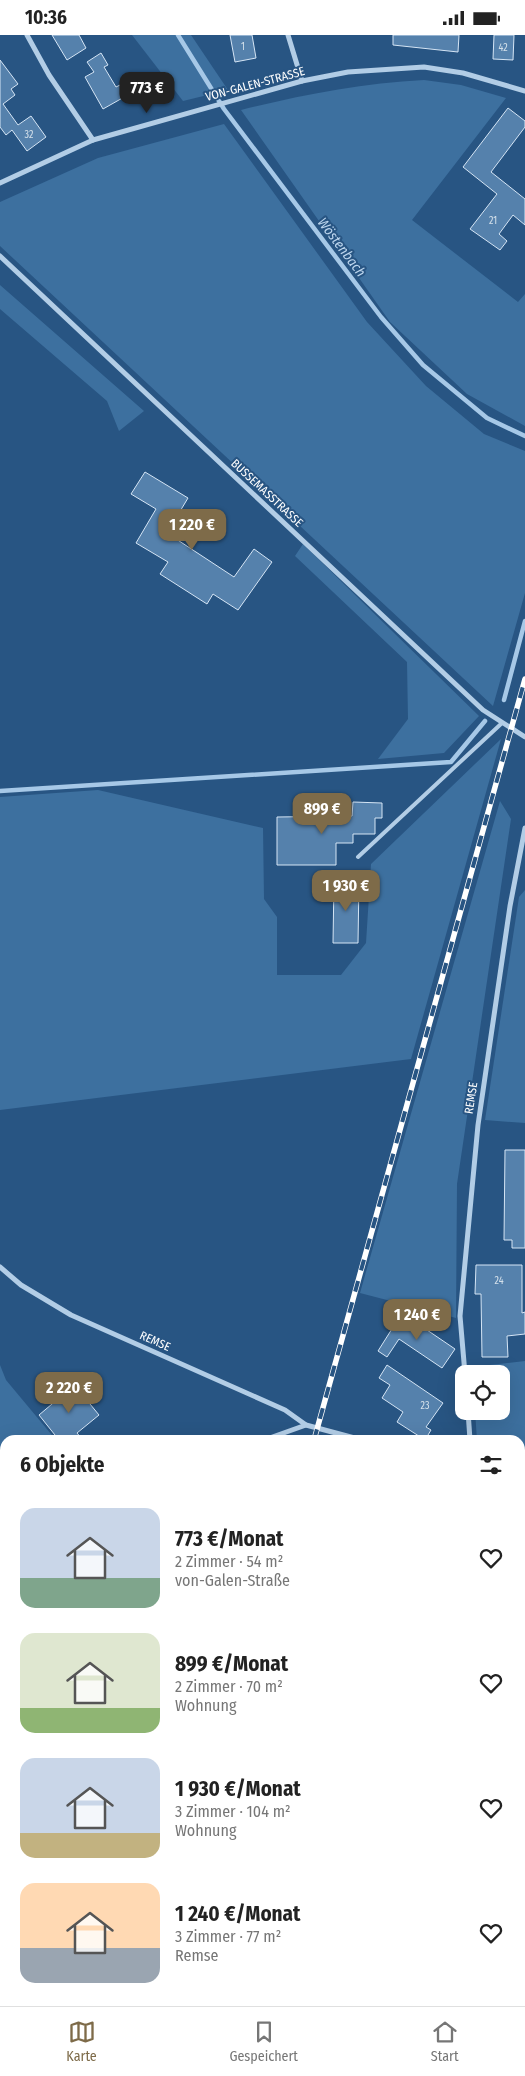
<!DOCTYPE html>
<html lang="de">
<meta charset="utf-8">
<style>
:root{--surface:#fff;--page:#f2f2f2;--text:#222;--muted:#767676;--line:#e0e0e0;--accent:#7e6b49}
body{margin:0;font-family:"Fira Sans Condensed",sans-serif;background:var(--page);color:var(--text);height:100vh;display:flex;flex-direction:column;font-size:19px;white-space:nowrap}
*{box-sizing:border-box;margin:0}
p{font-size:16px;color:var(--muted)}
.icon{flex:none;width:28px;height:28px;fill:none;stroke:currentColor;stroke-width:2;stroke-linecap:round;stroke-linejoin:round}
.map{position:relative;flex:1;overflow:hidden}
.details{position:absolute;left:0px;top:1400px;width:525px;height:571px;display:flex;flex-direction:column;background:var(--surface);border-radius:15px 15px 0 0;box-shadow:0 5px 20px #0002}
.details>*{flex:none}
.controls{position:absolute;left:455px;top:1330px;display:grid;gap:10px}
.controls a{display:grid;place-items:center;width:55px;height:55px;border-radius:10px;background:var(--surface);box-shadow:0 5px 20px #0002;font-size:25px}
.price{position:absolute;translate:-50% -42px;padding:0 11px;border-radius:10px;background:var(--accent);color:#fff;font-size:16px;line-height:32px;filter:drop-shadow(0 1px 2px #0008)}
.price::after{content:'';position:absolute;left:50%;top:30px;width:15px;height:11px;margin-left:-8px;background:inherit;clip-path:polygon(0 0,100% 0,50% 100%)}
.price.active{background:#222;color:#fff}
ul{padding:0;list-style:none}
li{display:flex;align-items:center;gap:15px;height:125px;padding:0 20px}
li span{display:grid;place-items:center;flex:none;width:140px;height:100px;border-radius:15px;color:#555}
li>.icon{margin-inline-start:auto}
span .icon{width:60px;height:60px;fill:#fffc;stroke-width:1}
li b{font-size:21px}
h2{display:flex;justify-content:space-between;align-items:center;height:60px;padding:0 20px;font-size:21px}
.status{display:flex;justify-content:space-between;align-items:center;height:35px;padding:0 25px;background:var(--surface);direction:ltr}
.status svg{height:14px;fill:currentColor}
.dock{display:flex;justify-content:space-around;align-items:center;height:70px;border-top:1px solid var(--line);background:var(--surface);font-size:14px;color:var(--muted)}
.dock a{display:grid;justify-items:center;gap:2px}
.dock .active{color:var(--accent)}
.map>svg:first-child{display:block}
.green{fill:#3d709f}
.water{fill:#5b7998;stroke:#a6c8e7}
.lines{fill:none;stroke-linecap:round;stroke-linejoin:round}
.stream{stroke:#a6c8e7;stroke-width:4.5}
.building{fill:#5581ac;stroke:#d5e5f5}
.service{stroke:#b2cde6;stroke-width:4}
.minor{stroke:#b2cde6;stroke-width:5}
.rail-casing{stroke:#fff;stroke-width:5.5}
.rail{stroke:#285583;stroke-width:4;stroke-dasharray:11;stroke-linecap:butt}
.labels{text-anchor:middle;stroke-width:4;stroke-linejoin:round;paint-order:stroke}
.number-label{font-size:10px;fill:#d4e0ea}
.street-label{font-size:12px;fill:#fff;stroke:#285583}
.water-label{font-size:14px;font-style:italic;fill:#bdd6ee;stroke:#285583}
</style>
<div class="status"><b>10:36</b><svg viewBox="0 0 49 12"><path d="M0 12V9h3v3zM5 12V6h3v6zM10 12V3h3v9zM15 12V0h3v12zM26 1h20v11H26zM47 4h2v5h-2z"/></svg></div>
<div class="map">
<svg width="525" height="1971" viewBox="0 0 525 1971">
<rect width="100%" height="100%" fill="#285583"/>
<g class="green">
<polygon points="132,0 191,0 228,55 183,66"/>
<path d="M424 45 461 50 506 63 412 185 518 267 525 259V391L467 359 390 287 241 75C302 60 361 48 424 45Z"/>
<polygon points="224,89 367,287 426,351 484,399 525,416 525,558 493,671 0,211 0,167 98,123"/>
<polygon points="0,250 144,376 119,396 107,366 0,274"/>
<polygon points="303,509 479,681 444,718 378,724 408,684 407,627 295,521"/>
<polygon points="501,704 411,1024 0,1075 0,762 98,755 263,793 264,864 277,882 277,940 341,940 366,908 371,829"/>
<polygon points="500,766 511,784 457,1149 456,1283 360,1258"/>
<polygon points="525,855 525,1088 485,1085 519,862"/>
<polygon points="525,1326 525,1449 520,1447 520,1405 477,1405 475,1376 501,1376 501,1339 472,1339 471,1332"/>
<polygon points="0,1330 6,1345 56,1405 5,1405 5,1452 0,1453"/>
<polygon points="0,1466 5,1466 5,1966 149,1966 148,1971 0,1971"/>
<polygon points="520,1466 525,1468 525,1971 497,1971 497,1966 520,1966"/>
<polygon points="164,1966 311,1966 311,1971 162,1971"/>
<rect x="407" y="1966" width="85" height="5"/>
</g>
<polygon class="water" points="5,1938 5,1966 35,1966 36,1971 0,1971 0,1940"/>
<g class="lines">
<g class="stream">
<polyline points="178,0 224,74 381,282 423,330 487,383 525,401"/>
<polyline points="504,665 525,586"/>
<polyline points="0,756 451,727 485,686"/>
<polyline points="520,1472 525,1474"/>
<polyline points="0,1694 5,1696"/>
<polyline points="0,1834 5,1835"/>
<polyline points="520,1949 525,1964"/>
<polyline points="85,1971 86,1966"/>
</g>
</g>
<g class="building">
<polygon points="52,0 79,0 86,13 67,25"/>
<polygon points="230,0 252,0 256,23 235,27"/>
<polygon points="393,0 459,0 458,17 393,10"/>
<polygon points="494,0 514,0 513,25 493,24"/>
<polygon points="101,18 108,30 104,32 116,52 120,50 126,61 103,74 85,42 94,37 87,27"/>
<polygon points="0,25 18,49 11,54 15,60 3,69 18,90 31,81 46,102 27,116 12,95 6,100 0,92"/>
<polygon points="508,73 525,86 525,92 491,137 525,164 525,190 513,180 499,199 507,206 500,215 470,194 497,159 463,132"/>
<polygon points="145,437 188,463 167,498 234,542 254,514 272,527 238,575 213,559 207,569 160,539 168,527 136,508 156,474 131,459"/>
<polygon points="353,767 382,768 382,783 375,783 375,799 353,799 353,808 336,808 336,830 277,830 277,782 352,781"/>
<polygon points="334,846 359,846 358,908 333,908"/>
<polygon points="505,1115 525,1115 525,1213 512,1213 512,1205 504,1205"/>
<polygon points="476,1230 522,1230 522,1278 525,1277 525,1299 507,1301 508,1322 482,1322 481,1259 475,1259"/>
<polygon points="402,1278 455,1314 442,1333 399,1304 387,1322 378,1316"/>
<polygon points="387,1330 443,1368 426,1392 431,1395 425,1405 397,1387 403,1377 382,1363 390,1350 379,1343"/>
<polygon points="72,1347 99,1380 77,1398 83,1405 59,1405 39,1380 65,1358 62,1355"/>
</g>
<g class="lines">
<g class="service">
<polyline points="358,822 502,688"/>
<polyline points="382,1971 382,1966"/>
</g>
<g class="minor">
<polyline points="27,0 49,40 93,105"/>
<polyline points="288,0 302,46"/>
<polyline points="0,148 93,105 302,46 348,37 424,32 463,38 525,56"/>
<polyline points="0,221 483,675 525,702"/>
<polyline points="0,1232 21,1250 71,1280 285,1375 306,1390 362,1405"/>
<polyline points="465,1339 460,1281 478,1090 510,871 525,793"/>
<polyline points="468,1376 470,1405"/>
<polyline points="264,1405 306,1390"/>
<polyline points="520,1456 525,1458"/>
<polyline points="0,1459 5,1458"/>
</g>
<g class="rail-casing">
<g id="rail">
<polyline points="314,1405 525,644"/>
<polyline points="155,1971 156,1966"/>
</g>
</g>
<use href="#rail" class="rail"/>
</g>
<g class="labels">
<g class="number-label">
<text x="243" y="15">1</text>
<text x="503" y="16">42</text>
<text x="29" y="103">32</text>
<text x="493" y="189">21</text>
<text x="499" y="1249">24</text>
<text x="425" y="1374">23</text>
</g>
<g class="street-label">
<text transform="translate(255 49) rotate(-15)" y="4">VON-GALEN-STRASSE</text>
<text transform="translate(267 458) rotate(43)" y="4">BUSSEMASSTRASSE</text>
<text transform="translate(471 1063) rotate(-81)" y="4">REMSE</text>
<text transform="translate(155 1306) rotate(24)" y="4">REMSE</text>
</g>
<g class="water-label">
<text transform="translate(342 212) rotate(53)" y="5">Wöstenbach</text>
</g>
</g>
</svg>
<div class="controls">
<a><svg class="icon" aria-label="locate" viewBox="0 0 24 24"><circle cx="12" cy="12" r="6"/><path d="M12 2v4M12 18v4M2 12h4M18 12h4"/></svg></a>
</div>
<b class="price active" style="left:147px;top:79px">773 €</b>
<b class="price" style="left:192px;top:516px">1 220 €</b>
<b class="price" style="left:322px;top:800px">899 €</b>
<b class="price" style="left:346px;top:877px">1 930 €</b>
<b class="price" style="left:417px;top:1306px">1 240 €</b>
<b class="price" style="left:69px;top:1379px">2 220 €</b>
<section class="details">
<h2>6 Objekte<svg class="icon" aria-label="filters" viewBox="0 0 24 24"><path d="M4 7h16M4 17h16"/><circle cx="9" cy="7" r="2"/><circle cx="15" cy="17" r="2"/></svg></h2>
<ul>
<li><span style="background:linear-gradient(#c9d6e8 70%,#7fa58c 0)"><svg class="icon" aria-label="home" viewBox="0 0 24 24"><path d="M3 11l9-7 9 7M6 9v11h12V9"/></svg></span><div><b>773 €/Monat</b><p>2 Zimmer · 54 m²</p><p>von-Galen-Straße</p></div><svg class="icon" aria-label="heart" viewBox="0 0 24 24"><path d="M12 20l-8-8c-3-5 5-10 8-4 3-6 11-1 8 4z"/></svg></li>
<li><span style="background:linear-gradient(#dfe7d0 75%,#8fb573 0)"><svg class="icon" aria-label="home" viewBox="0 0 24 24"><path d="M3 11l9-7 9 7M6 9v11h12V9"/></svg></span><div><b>899 €/Monat</b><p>2 Zimmer · 70 m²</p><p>Wohnung</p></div><svg class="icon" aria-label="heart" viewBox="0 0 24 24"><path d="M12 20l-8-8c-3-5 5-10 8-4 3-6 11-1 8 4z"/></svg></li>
<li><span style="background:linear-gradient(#c9d6e8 75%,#c2b280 0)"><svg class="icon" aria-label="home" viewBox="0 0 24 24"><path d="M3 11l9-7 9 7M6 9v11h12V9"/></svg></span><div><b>1 930 €/Monat</b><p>3 Zimmer · 104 m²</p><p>Wohnung</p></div><svg class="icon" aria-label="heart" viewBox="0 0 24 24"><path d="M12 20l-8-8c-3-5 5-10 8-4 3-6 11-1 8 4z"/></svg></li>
<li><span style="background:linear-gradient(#ffd9b3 65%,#9aa5b1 0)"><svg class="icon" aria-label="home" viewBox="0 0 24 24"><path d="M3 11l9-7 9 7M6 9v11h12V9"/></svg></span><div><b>1 240 €/Monat</b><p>3 Zimmer · 77 m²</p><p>Remse</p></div><svg class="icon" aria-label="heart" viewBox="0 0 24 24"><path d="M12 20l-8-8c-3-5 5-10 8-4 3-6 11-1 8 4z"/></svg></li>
</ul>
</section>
</div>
<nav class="dock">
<a class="active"><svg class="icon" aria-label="map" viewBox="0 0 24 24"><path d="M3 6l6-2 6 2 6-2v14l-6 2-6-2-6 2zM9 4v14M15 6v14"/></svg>Karte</a>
<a><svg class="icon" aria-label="saved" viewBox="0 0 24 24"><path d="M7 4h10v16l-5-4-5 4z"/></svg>Gespeichert</a>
<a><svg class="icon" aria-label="home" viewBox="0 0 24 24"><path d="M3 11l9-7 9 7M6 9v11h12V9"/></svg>Start</a>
</nav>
